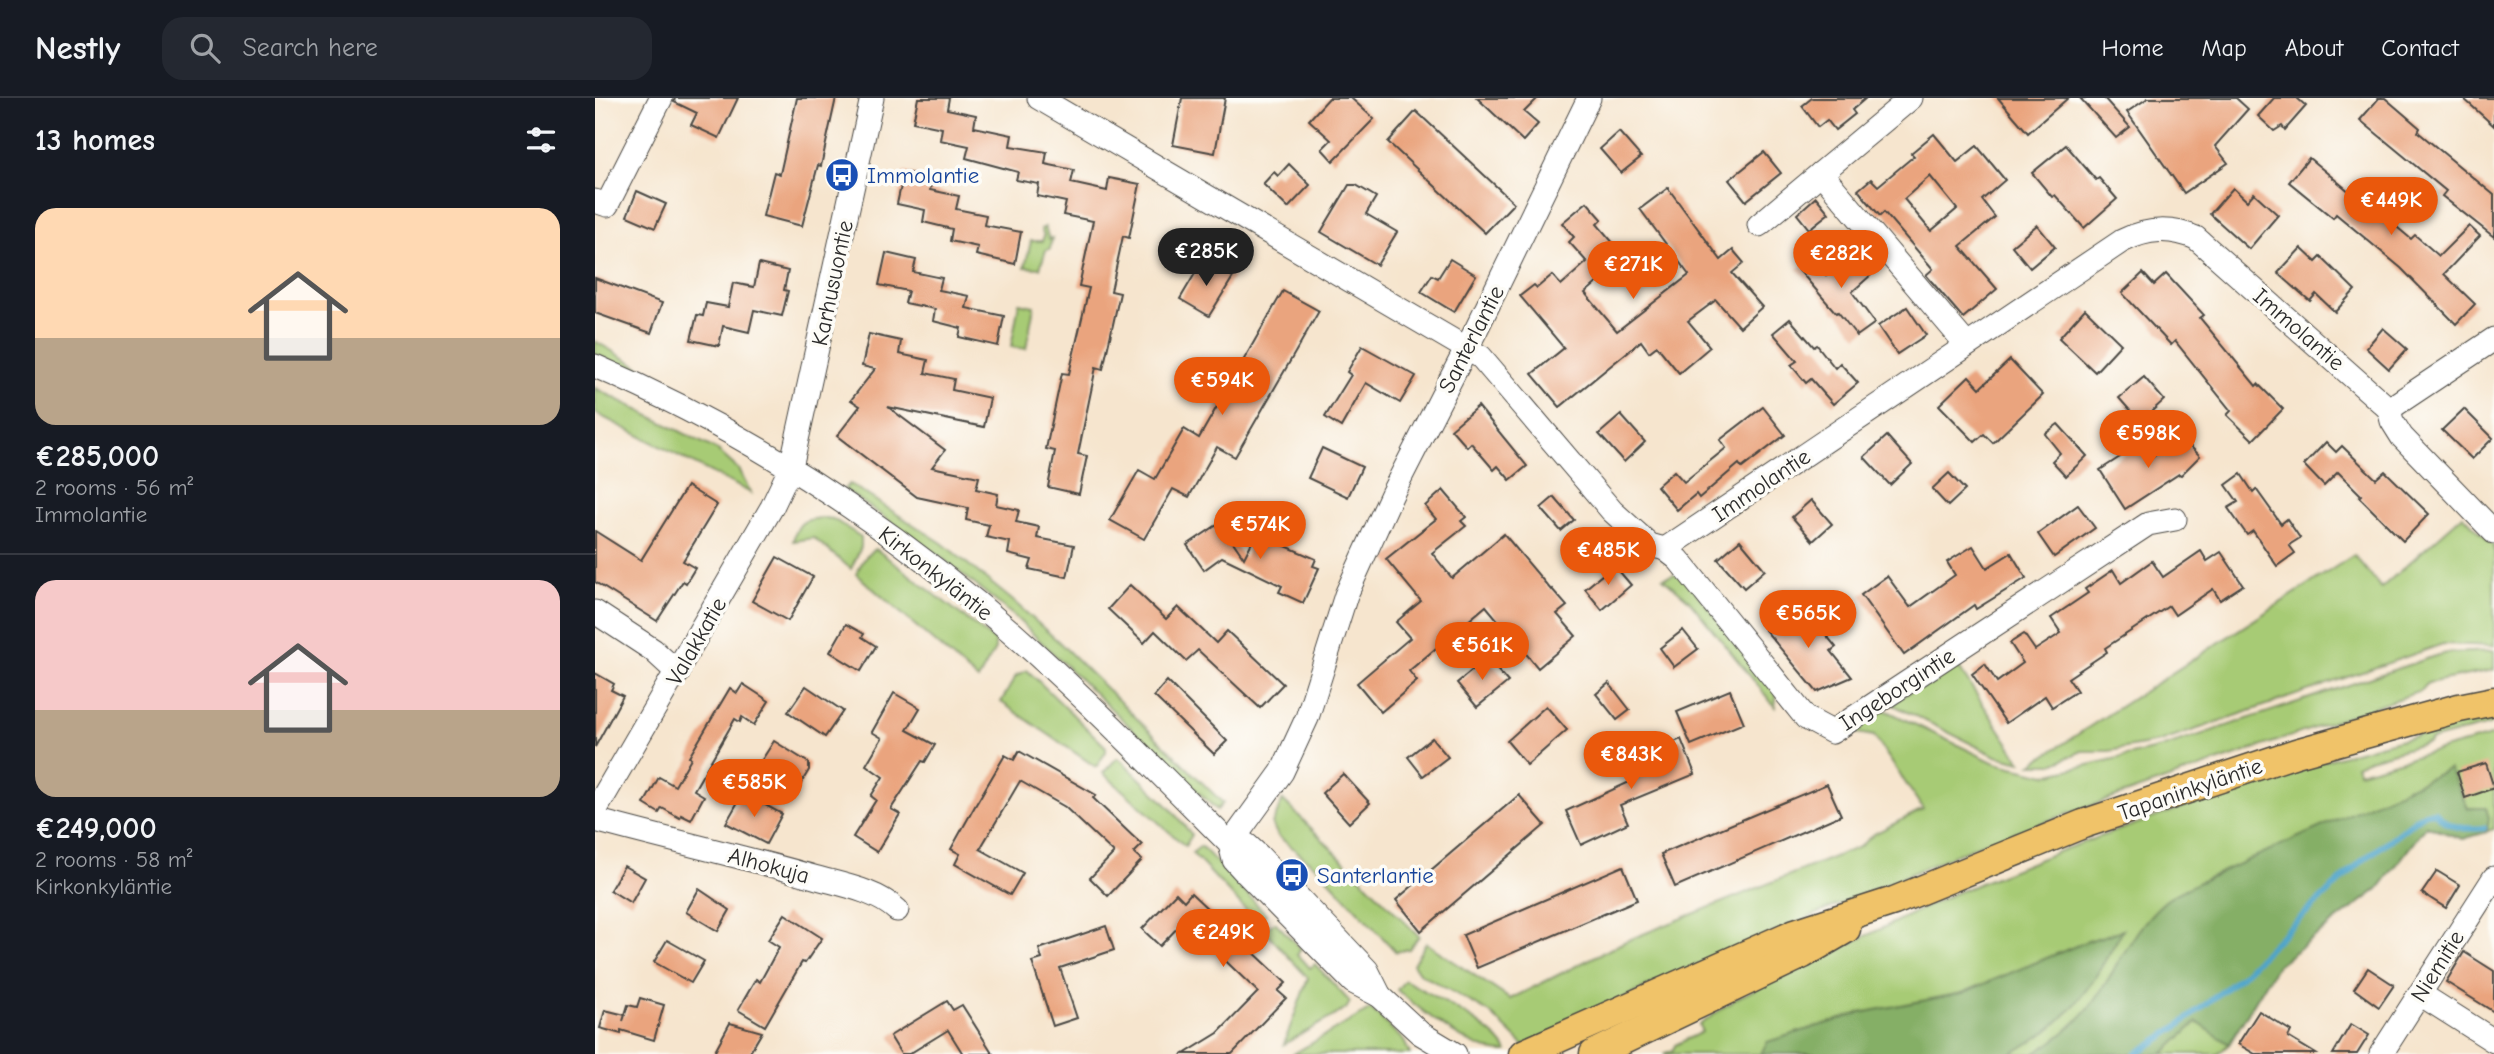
<!DOCTYPE html>
<meta charset="utf-8">
<style>
:root{--surface:#171b24;--page:#242831;--text:#f1f3f6;--muted:#9ea1a6;--line:#363941;--accent:#ea580c}
body{margin:0;font-family:"Comic Neue",sans-serif;background:var(--page);color:var(--text);height:100vh;display:flex;flex-direction:column;font-size:26px;white-space:nowrap}
*{box-sizing:border-box;margin:0}
p{font-size:23px;color:var(--muted)}
.icon{flex:none;width:38px;height:38px;fill:none;stroke:currentColor;stroke-width:2;stroke-linecap:round;stroke-linejoin:round}
.map{position:relative;flex:1;overflow:hidden}
.panel{display:flex;flex-direction:column;background:var(--surface);width:595px}
.panel>*{flex:none}
.price{position:absolute;translate:-50% -60px;padding:0 16px;border-radius:24px;background:var(--accent);color:#fff;font-size:23px;line-height:46px;filter:drop-shadow(0 2px 4px #0008)}
.price::after{content:'';position:absolute;left:50%;top:42px;width:21px;height:16px;margin-left:-10px;background:inherit;clip-path:polygon(0 0,100% 0,50% 100%)}
.price.active{background:#222;color:#fff}
ul{padding:0;list-style:none}
li{display:grid;align-content:center;gap:14px;height:371px;padding:0 35px}
li+li{border-top:2px solid var(--line)}
li span{display:grid;place-items:center;height:217px;border-radius:21px;color:#555}
li>.icon{margin-inline-start:auto}
span .icon{width:126px;height:126px;fill:#fffc;stroke-width:1}
li b{font-size:30px}
h2{display:flex;justify-content:space-between;align-items:center;height:84px;padding:0 35px;font-size:30px}
header{display:flex;align-items:center;gap:42px;box-sizing:border-box;height:98px;padding:0 35px;background:var(--surface);border-bottom:2px solid var(--line)}
header strong{font-size:33px}
nav{display:flex;gap:38px;margin-inline-start:auto;font-size:24px}
.search{width:490px;height:63px;background:var(--page);display:flex;align-items:center;gap:18px;box-sizing:border-box;padding:0 24px;border-radius:21px;color:var(--muted);font-size:26px}
main{display:flex;flex:1;min-height:0}
.map>svg:first-child{display:block}
.green{fill:#a7cb75;stroke:#697b50;stroke-width:2}
.forest{fill:#85af66;stroke:#586d48;stroke-width:2}
.lines{fill:none;stroke-linecap:round;stroke-linejoin:round}
.stream{stroke:#4ea4ca;stroke-width:6}
.building{fill:#eaa47e;fill-rule:evenodd}
.minor-casing{stroke:#494743;stroke-width:25}
.major-casing{stroke:#494743;stroke-width:31}
.minor{stroke:#fff;stroke-width:23}
.major{stroke:#f0c369;stroke-width:28}
.labels{text-anchor:middle;stroke-width:7;stroke-linejoin:round;paint-order:stroke}
.transit-label{font-size:23px;fill:#164399;stroke:#fdfcf7;text-anchor:start}
.street-label{font-size:23px;fill:#2b2b2b;stroke:#fdfcf7}
</style>
<header>
<strong>Nestly</strong>
<div class="search"><svg class="icon" aria-label="search" viewBox="0 0 24 24"><circle cx="10" cy="10" r="6"/><path d="M15 15l6 6"/></svg>Search here</div>
<nav><a>Home</a><a>Map</a><a>About</a><a>Contact</a></nav>
</header>
<main>
<section class="panel">
<h2>13 homes<svg class="icon" aria-label="filters" viewBox="0 0 24 24"><path d="M4 7h16M4 17h16"/><circle cx="9" cy="7" r="2"/><circle cx="15" cy="17" r="2"/></svg></h2>
<ul>
<li><span style="background:linear-gradient(#ffd9b3 60%,#b9a48a 0)"><svg class="icon" aria-label="home" viewBox="0 0 24 24"><path d="M3 11l9-7 9 7M6 9v11h12V9"/></svg></span><div><b>€285,000</b><p>2 rooms · 56 m²</p><p>Immolantie</p></div></li>
<li><span style="background:linear-gradient(#f6c9c9 60%,#b9a48a 0)"><svg class="icon" aria-label="home" viewBox="0 0 24 24"><path d="M3 11l9-7 9 7M6 9v11h12V9"/></svg></span><div><b>€249,000</b><p>2 rooms · 58 m²</p><p>Kirkonkyläntie</p></div></li>
</ul>
</section>
<div class="map">
<svg width="1899" height="956" viewBox="0 0 1899 956">
<rect width="100%" height="100%" fill="#fdfcf7"/>
<filter id="ink" filterUnits="userSpaceOnUse"><feTurbulence type="fractalNoise" baseFrequency=".0143" numOctaves="2"/><feDisplacementMap in="SourceGraphic" scale="14" xChannelSelector="R" yChannelSelector="G"/><feConvolveMatrix kernelMatrix="1 2 1 2 8 2 1 2 1" color-interpolation-filters="sRGB"/></filter>
<filter id="wash" filterUnits="userSpaceOnUse"><feTurbulence type="fractalNoise" baseFrequency=".00686" numOctaves="4" result="noise"/><feDisplacementMap in="SourceGraphic" scale="28" xChannelSelector="R" yChannelSelector="G"/><feGaussianBlur stdDeviation="1.57" result="paint"/><feColorMatrix in="noise" values="0 0 0 0 0 0 0 0 0 0 0 0 0 0 0 0 0 1.4 0 .05"/><feComposite in="paint" operator="in"/></filter>
<g filter="url(#wash)">
<rect width="100%" height="100%" fill="#f6e5ce"/>
<g class="green">
<polygon points="450,129 454,141 457,140 455,151 451,152 445,170 430,169 436,143 447,143 449,138 446,131"/>
<polygon points="424,205 439,208 431,251 416,249"/>
<polygon points="0,243 60,278 58,283 0,256"/>
<polygon points="0,290 122,352 143,371 156,395 0,315"/>
<polygon points="255,386 347,445 417,502 464,544 628,705 622,712 419,518 347,460 249,391"/>
<polygon points="1868,417 1899,448 1899,548 1848,546 1565,644 1514,653 1487,653 1458,666 1437,666 1759,457 1786,490"/>
<path d="M230 420 238 421 266 439V449L256 471 219 440 198 443C203 422 210 421 230 420Z"/>
<path d="M281 451 400 543V551L383 582 261 476C266 467 271 454 281 451Z"/>
<polygon points="1080,476 1092,483 1182,594 1180,609 1094,502 1068,480"/>
<polygon points="1899,553 1899,572 1833,585 1826,593 1383,747 1058,886 929,948 895,915 824,875 818,866 831,845 915,901 1031,843 1264,749 1279,736 1328,711 1279,638 1256,634 1290,612 1400,665 1451,677 1566,650 1843,557 1853,555"/>
<polygon points="1360,564 1426,664 1401,658 1296,606"/>
<polygon points="432,572 511,649 511,654 501,669 406,604 421,578"/>
<polygon points="1899,618 1899,623 1894,627 1835,642 1835,644 1775,661 1761,667 1764,674 1899,637 1899,731 1868,741 1831,728 1783,791 1682,867 1634,946 1623,956 1069,956 1078,952 1080,947 1107,934 1104,927 1142,900 1358,796 1470,751 1677,678 1784,647"/>
<polygon points="522,660 526,662 575,710 597,737 590,748 508,675"/>
<polygon points="688,702 824,838 814,851 801,854 725,772 683,738 677,726"/>
<polygon points="606,748 671,816 663,825 597,755"/>
<polygon points="680,824 706,851 702,857 715,870 720,866 755,904 751,911 689,946 713,880 669,832"/>
<path d="M810 882C834 896 904 931 912 954 877 956 828 913 802 892Z"/>
<polygon points="776,911 809,943 815,956 698,956"/>
</g>
<g class="forest">
<path d="M1854 671 1873 710H1891L1894 720 1892 734 1868 741 1831 728 1783 791 1682 867 1634 946 1602 924 1568 956H1438C1461 943 1480 927 1496 907 1521 874 1537 831 1569 804 1578 796 1592 791 1602 785Z"/>
<polygon points="1528,832 1498,883 1478,909 1453,933 1416,956 1166,956 1172,944 1265,915 1367,895 1493,843"/>
</g>
<g class="lines">
<path class="stream" d="M1541 956 1581 930 1645 879 1690 834 1767 763 1830 715 1840 714C1853 730 1869 732 1889 730"/>
</g>
<g id="blocks">
<g class="building">
<polygon points="80,0 143,0 124,40 96,27 102,15 79,4"/>
<polygon points="202,0 241,0 226,68 223,67 207,128 168,118 179,74 185,76"/>
<polygon points="323,0 354,0 352,11 381,17 379,29 417,37 415,48 452,54 450,66 479,72 476,85 512,93 514,80 545,86 534,140 528,138 516,193 525,195 508,271 501,269 483,356 492,358 484,396 453,389 460,353 451,351 467,275 474,276 494,190 484,188 498,123 468,117 471,104 442,98 444,86 421,82 423,74 371,60 374,48 345,42 347,30 318,24"/>
<polygon points="587,0 630,0 620,55 578,47"/>
<polygon points="734,0 756,0 779,21 738,63 727,51 736,42 714,22"/>
<polygon points="882,0 943,0 929,14 943,26 928,43"/>
<polygon points="1217,0 1271,0 1257,12 1260,16 1240,32 1232,22 1223,29 1207,8"/>
<polygon points="1403,0 1473,0 1433,35"/>
<polygon points="1485,0 1509,0 1535,29 1521,40"/>
<polygon points="1553,0 1641,0 1653,11 1620,48 1633,65 1589,95 1532,14"/>
<polygon points="1679,0 1702,0 1711,8 1690,32 1687,28 1679,33 1663,18"/>
<polygon points="1784,0 1790,0 1825,30 1823,34 1899,97 1899,139 1847,98 1851,93 1765,22"/>
<polygon points="1868,0 1899,0 1899,28"/>
<polygon points="821,13 919,105 890,135 793,44"/>
<polygon points="1024,34 1046,59 1026,75 1005,51"/>
<path d="M1339 36 1362 64 1382 48 1410 82 1387 102 1400 119 1365 148 1402 191 1368 220 1331 177 1338 171 1289 114 1285 118 1263 92 1276 81 1283 88 1319 58 1316 55ZM1335 78 1362 111 1336 133 1309 101Z"/>
<polygon points="1471,47 1501,82 1504,80 1522,101 1489,130 1460,97 1457,99 1437,75"/>
<polygon points="1169,54 1186,75 1151,103 1134,82"/>
<polygon points="1714,60 1761,99 1771,87 1798,109 1790,119 1816,141 1820,137 1844,158 1874,128 1885,138 1849,176 1880,206 1861,226 1806,170 1741,116 1738,120 1694,84"/>
<polygon points="694,66 715,87 693,110 668,86 679,74 683,78"/>
<polygon points="309,74 337,80 335,92 364,98 361,111 391,117 389,127 426,134 420,166 381,157 383,149 355,143 357,131 328,124 330,112 302,106"/>
<polygon points="754,87 761,87 781,99 771,116 802,134 782,167 726,134"/>
<polygon points="1073,90 1126,162 1138,152 1149,165 1137,175 1167,209 1145,229 1121,202 1093,223 1115,249 1084,275 1062,248 1054,254 1046,243 965,309 937,276 969,250 925,198 939,187 942,190 957,177 966,187 992,164 974,144 979,139 967,125 992,104 1007,121 1002,126 1031,160 990,195 1022,233 1094,177 1045,111"/>
<polygon points="1638,90 1652,103 1659,95 1683,117 1654,151 1615,116"/>
<polygon points="42,93 71,106 60,130 32,118"/>
<polygon points="1221,99 1234,115 1214,131 1202,116"/>
<polygon points="1442,127 1460,149 1435,170 1417,148"/>
<polygon points="1706,150 1721,164 1726,159 1760,192 1740,214 1721,196 1715,203 1683,175"/>
<polygon points="291,155 321,162 318,174 347,180 344,192 374,198 371,210 409,218 403,248 364,239 366,230 338,223 340,211 310,205 313,193 284,187"/>
<polygon points="1257,155 1276,177 1257,194 1280,225 1262,238 1243,214 1241,215 1203,171 1216,159 1231,177"/>
<polygon points="855,161 881,177 859,214 826,194 837,177 843,180"/>
<polygon points="608,162 638,179 614,218 585,201"/>
<polygon points="164,166 193,173 189,192 193,193 187,218 159,212 154,234 128,228 124,248 96,242 102,217 108,218 111,205 133,209 138,185 159,189"/>
<polygon points="1548,175 1559,187 1571,176 1609,217 1605,220 1661,288 1663,286 1688,311 1658,342 1632,317 1636,313 1580,243 1576,247 1527,195"/>
<polygon points="0,180 67,205 56,235 0,215"/>
<polygon points="688,193 724,213 640,359 622,349 594,399 578,391 549,441 515,422 544,372 560,381 589,331 604,340"/>
<polygon points="1312,209 1331,237 1302,256 1283,228"/>
<polygon points="1490,211 1526,246 1500,274 1464,240"/>
<polygon points="1195,221 1219,249 1222,247 1240,270 1245,265 1263,285 1238,306 1216,281 1211,285 1196,267 1202,263 1178,235"/>
<polygon points="1788,230 1812,251 1794,271 1771,250"/>
<polygon points="274,236 306,243 304,256 333,262 330,275 359,281 357,292 395,300 389,329 293,309 350,352 337,369 384,379 381,391 403,396 401,407 424,412 421,424 444,429 442,440 479,447 472,479 434,471 437,462 413,456 415,444 391,439 394,427 371,422 373,410 322,399 242,338 265,308 256,302 280,271 267,268"/>
<polygon points="767,248 821,278 805,305 771,285 746,329 730,319 756,277 752,274"/>
<polygon points="1415,262 1448,297 1398,345 1389,336 1380,344 1344,307 1374,278 1385,290"/>
<polygon points="1549,279 1569,302 1545,324 1524,300"/>
<polygon points="883,308 932,368 915,382 903,368 899,372 876,345 872,349 856,331"/>
<polygon points="1168,309 1190,337 1147,370 1144,366 1104,400 1101,396 1082,412 1062,388 1079,373 1089,384 1131,350 1125,342"/>
<polygon points="1869,311 1898,340 1877,361 1847,332"/>
<polygon points="1026,317 1050,344 1029,364 1004,336"/>
<polygon points="1463,326 1492,358 1471,378 1457,363 1465,355 1450,336"/>
<polygon points="1582,335 1605,358 1586,377 1584,376 1530,411 1505,372 1542,348 1553,364"/>
<polygon points="1292,338 1317,366 1295,387 1269,359"/>
<polygon points="1731,344 1741,354 1747,348 1781,381 1790,373 1834,416 1808,443 1764,399 1766,397 1743,374 1729,388 1709,367"/>
<polygon points="727,350 767,369 753,399 713,380"/>
<polygon points="1354,375 1370,392 1353,408 1337,391"/>
<polygon points="1646,376 1658,394 1661,391 1686,426 1692,421 1705,440 1694,447 1700,455 1682,468 1658,433 1652,437 1633,410 1643,404 1631,387"/>
<polygon points="92,388 122,407 88,463 100,470 91,485 88,483 62,523 0,484 0,433 46,462"/>
<polygon points="848,392 871,419 866,423 871,428 837,455 857,480 909,436 956,492 957,491 972,508 962,516 981,538 943,570 891,508 814,573 822,583 786,614 762,585 815,540 801,524 826,503 791,461 841,421 830,408"/>
<polygon points="959,399 979,422 966,433 946,410"/>
<polygon points="1216,402 1237,426 1218,443 1197,419"/>
<polygon points="1483,407 1500,430 1459,459 1443,436"/>
<polygon points="625,425 649,460 659,440 669,445 672,440 721,461 718,468 724,470 708,505 684,494 687,488 627,459 609,472 592,447"/>
<polygon points="1145,442 1170,472 1149,490 1123,461"/>
<polygon points="1378,448 1392,470 1416,455 1431,480 1381,511 1379,507 1309,557 1266,497 1292,478 1315,509 1360,477 1352,464"/>
<polygon points="1606,453 1612,463 1626,454 1648,487 1625,502 1618,491 1580,517 1574,508 1510,550 1512,554 1473,580 1482,593 1457,609 1450,598 1411,625 1377,576 1390,566 1402,584 1428,565 1415,545 1429,536 1440,552 1466,535 1456,520 1493,495 1490,491 1518,472 1526,485 1557,463 1568,479"/>
<polygon points="182,459 218,479 193,523 157,503"/>
<polygon points="1019,467 1036,487 1007,512 990,491"/>
<polygon points="535,487 571,521 583,509 621,545 632,533 688,586 665,610 603,552 591,563 560,533 549,545 513,511"/>
<polygon points="1200,508 1223,536 1227,532 1241,549 1236,553 1257,579 1222,594 1170,532"/>
<polygon points="251,526 269,536 267,539 281,548 266,573 235,554"/>
<polygon points="1088,532 1103,551 1079,569 1065,550"/>
<polygon points="892,560 913,584 882,609 862,585"/>
<polygon points="0,575 19,586 16,592 28,598 0,649"/>
<polygon points="572,583 632,643 619,656 559,598"/>
<polygon points="1014,585 1035,612 1022,622 1001,596"/>
<polygon points="148,586 174,603 159,627 147,619 145,624 140,621 99,692 109,698 96,722 86,717 85,720 67,710 64,715 49,706 64,679 80,688 96,660 94,659 135,590 142,595"/>
<polygon points="211,588 248,613 230,639 193,614"/>
<polygon points="1135,592 1149,625 1096,647 1082,614"/>
<polygon points="299,595 325,610 312,632 340,647 330,664 327,663 296,711 305,716 282,754 258,739 281,702 276,698 288,679 271,667 287,640 277,634"/>
<polygon points="951,608 972,632 932,667 912,643"/>
<polygon points="837,640 853,659 828,678 813,659"/>
<polygon points="1086,641 1100,676 1025,707 1033,725 986,747 971,713 1039,682 1032,664"/>
<polygon points="179,643 214,665 214,672 202,692 163,668"/>
<polygon points="424,653 501,697 498,700 547,747 539,755 547,762 513,798 495,780 519,755 470,709 425,683 385,751 428,775 415,797 360,766 365,756 356,751 380,708 410,657 419,662"/>
<polygon points="1891,665 1899,690 1870,700 1862,674"/>
<polygon points="748,676 775,705 754,725 727,695"/>
<polygon points="1232,686 1246,717 1080,789 1066,756"/>
<polygon points="148,695 187,716 171,746 131,725"/>
<polygon points="924,697 950,727 826,833 801,802"/>
<polygon points="29,768 50,780 36,805 15,792"/>
<polygon points="1028,768 1042,802 882,870 868,837"/>
<polygon points="1842,773 1865,787 1851,810 1827,795"/>
<polygon points="104,791 135,812 123,833 91,814"/>
<polygon points="581,795 589,803 596,795 691,885 683,893 691,900 637,956 589,956 623,935 663,894 589,823 565,848 547,831"/>
<polygon points="190,816 227,840 210,865 207,864 170,928 143,912 161,881 165,884 184,849 173,842"/>
<polygon points="511,828 519,852 465,870 482,920 458,928 437,864 447,861 444,851"/>
<polygon points="72,842 109,863 96,885 59,864"/>
<polygon points="1869,854 1899,873 1899,914 1851,884"/>
<polygon points="1773,870 1799,887 1784,909 1759,891"/>
<polygon points="45,900 69,907 59,942 26,932 26,936 5,930 10,912 30,917 28,923 33,907 42,909"/>
<polygon points="352,903 358,912 367,907 398,956 368,956 353,932 314,956 306,956 295,938"/>
<polygon points="1664,913 1696,933 1693,939 1721,956 1660,956 1643,946"/>
<polygon points="135,925 167,934 154,956 118,956"/>
<polygon points="1756,926 1774,937 1762,956 1738,956"/>
</g>
</g>
</g>
<g filter="url(#ink)">
<use href="#blocks" fill-opacity="0" stroke="#494743" stroke-width="2"/>
<g class="lines">
<g class="minor-casing">
<g id="minor">
<polyline points="444,0 886,259 1017,413 1055,447 1070,451 1083,461 1211,620 1237,634 1553,426 1580,421"/>
<polyline points="1226,75 1371,246"/>
<polyline points="0,103 12,107 66,0"/>
<polyline points="1164,127 1316,0"/>
<path d="M0 268C158 336 302 432 430 546 501 610 568 679 635 746L639 762 649 773 758 884 785 898 825 935 860 956"/>
<polyline points="1794,311 1797,323 1807,339 1899,434"/>
<path d="M1070 451 1527 143C1553 130 1576 129 1601 140L1794 311 1899 241"/>
<polyline points="0,514 58,552 83,575"/>
<polyline points="0,713 177,409 196,369 277,0"/>
<path d="M0 722C73 742 146 758 219 779 247 787 280 792 302 812"/>
<polyline points="635,746 687,674 712,620 751,497 797,396 881,232 994,0"/>
<polyline points="635,746 652,747 664,758 772,872 785,898"/>
<polyline points="1825,896 1899,943"/>
<polyline points="1786,956 1899,780"/>
</g>
</g>
<g class="major-casing">
<g id="major">
<polyline points="928,956 1200,835 1299,803 1488,726 1701,655 1864,610 1899,603"/>
<polyline points="999,956 1208,856 1251,831"/>
</g>
</g>
<use href="#minor" class="minor"/>
<use href="#major" class="major"/>
</g>
</g>
<defs>
<g id="bus-disc" transform="scale(1.75)"><circle r="9.5" fill="#1a4fb4" stroke="#fdfcf7"/><path d="M-5-6H5V4H4V6H2V4H-2V6H-4V4H-5ZM-3.5-4V0h7V-4ZM-3.5 1.2v1.5H-2V1.2ZM2 1.2v1.5H3.5V1.2Z" fill="#fff"/></g>
</defs>
<g fill-rule="evenodd">
<use href="#bus-disc" x="247" y="77"/>
<use href="#bus-disc" x="697" y="777"/>
</g>
<g class="labels">
<g class="transit-label">
<text x="272" y="85">Immolantie</text>
<text x="722" y="785">Santerlantie</text>
</g>
<g class="street-label">
<text transform="translate(237 185) rotate(-78)" y="8">Karhusuontie</text>
<text transform="translate(1704 231) rotate(41)" y="8">Immolantie</text>
<text transform="translate(876 241) rotate(-63)" y="8">Santerlantie</text>
<text transform="translate(1166 387) rotate(-34)" y="8">Immolantie</text>
<text transform="translate(341 475) rotate(38)" y="8">Kirkonkyläntie</text>
<text transform="translate(101 543) rotate(-60)" y="8">Valakkatie</text>
<text transform="translate(1302 591) rotate(-33)" y="8">Ingeborgintie</text>
<text transform="translate(1595 691) rotate(-19)" y="8">Tapaninkyläntie</text>
<text transform="translate(174 767) rotate(15)" y="8">Alhokuja</text>
<text transform="translate(1842 868) rotate(-58)" y="8">Niemitie</text>
</g>
</g>
</svg>
<b class="price" style="left:1796px;top:139px">€449K</b>
<b class="price active" style="left:611px;top:190px">€285K</b>
<b class="price" style="left:1246px;top:192px">€282K</b>
<b class="price" style="left:1038px;top:203px">€271K</b>
<b class="price" style="left:627px;top:319px">€594K</b>
<b class="price" style="left:1553px;top:372px">€598K</b>
<b class="price" style="left:665px;top:463px">€574K</b>
<b class="price" style="left:1013px;top:489px">€485K</b>
<b class="price" style="left:1213px;top:552px">€565K</b>
<b class="price" style="left:887px;top:584px">€561K</b>
<b class="price" style="left:1036px;top:693px">€843K</b>
<b class="price" style="left:159px;top:721px">€585K</b>
<b class="price" style="left:628px;top:871px">€249K</b>
</div>
</main>
